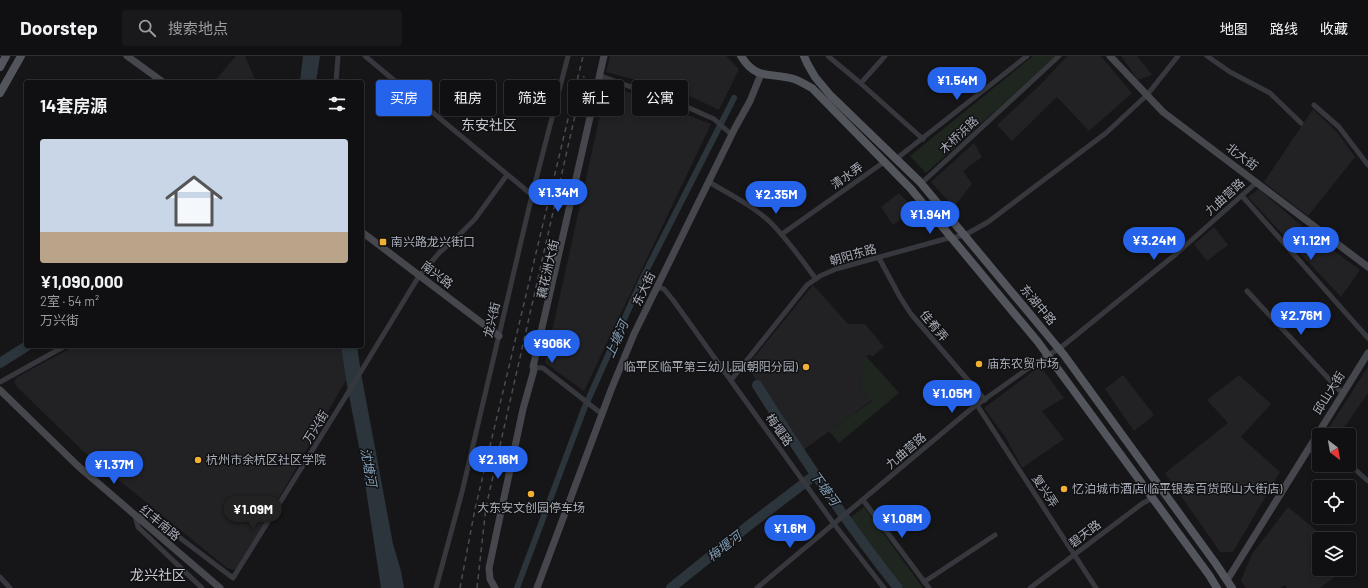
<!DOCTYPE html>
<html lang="zh">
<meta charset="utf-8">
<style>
:root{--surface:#101012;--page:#19191b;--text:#f1f3f6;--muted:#9c9d9f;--line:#303032;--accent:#2563eb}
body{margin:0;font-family:Barlow,"Noto Sans SC",sans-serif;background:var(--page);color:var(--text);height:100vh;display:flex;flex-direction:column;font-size:15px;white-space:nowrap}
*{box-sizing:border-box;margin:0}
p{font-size:13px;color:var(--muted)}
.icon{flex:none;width:22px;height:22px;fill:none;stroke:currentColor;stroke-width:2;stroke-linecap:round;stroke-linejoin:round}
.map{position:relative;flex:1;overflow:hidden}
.side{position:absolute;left:24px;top:24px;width:340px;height:268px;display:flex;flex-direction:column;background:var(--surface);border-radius:4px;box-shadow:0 2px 6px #0003,0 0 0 1px var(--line)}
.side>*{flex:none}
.top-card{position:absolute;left:376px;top:24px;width:380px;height:36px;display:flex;gap:8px}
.needle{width:26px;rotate:149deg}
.buttons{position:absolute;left:1312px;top:372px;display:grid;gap:8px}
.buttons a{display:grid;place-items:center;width:44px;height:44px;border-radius:4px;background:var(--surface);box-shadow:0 2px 6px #0003,0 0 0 1px var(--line);font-size:20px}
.price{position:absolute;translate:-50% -34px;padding:0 9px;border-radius:14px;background:var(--accent);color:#fff;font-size:13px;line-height:26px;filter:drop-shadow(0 1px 2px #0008)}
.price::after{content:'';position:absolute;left:50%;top:24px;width:12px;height:9px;margin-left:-6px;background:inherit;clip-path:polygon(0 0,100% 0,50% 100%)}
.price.selected{background:#222;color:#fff}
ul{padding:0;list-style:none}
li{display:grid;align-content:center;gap:8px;height:212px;padding:0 16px}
li span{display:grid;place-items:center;height:124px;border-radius:4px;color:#555}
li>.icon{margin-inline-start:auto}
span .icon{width:72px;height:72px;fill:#fffc;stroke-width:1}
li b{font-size:17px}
h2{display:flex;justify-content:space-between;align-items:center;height:48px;padding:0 16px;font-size:17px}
.chip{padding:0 14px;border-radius:4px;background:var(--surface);box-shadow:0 2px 6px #0003,0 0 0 1px var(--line);font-size:14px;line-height:36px}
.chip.selected{background:var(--accent);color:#fff}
header{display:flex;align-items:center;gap:24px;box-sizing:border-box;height:56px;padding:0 20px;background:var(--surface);border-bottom:1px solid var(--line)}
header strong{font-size:19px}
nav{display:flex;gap:22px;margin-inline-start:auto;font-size:14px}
.search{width:280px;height:36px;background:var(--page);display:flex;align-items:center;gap:10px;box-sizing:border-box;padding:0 14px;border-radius:4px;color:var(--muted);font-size:15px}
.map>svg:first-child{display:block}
.built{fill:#222225}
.green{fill:#1e261f}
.water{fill:#2c353c}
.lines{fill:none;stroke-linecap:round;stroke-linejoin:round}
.canal{stroke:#2c353c;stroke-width:6}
.river{stroke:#2c353c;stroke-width:10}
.street{stroke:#37383d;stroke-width:5}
.secondary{stroke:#45474d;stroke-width:7}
.primary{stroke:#53555c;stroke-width:8}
.rail{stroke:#4a4c52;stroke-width:1.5;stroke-dasharray:5 4;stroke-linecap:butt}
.poi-dot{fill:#f2b134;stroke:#111113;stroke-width:1.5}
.labels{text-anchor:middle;stroke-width:3;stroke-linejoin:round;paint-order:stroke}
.street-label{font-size:12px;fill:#a8adb8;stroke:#111113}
.poi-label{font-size:12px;fill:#a8adb8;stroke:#111113;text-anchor:start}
.water-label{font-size:13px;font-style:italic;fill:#7f9bb3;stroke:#111113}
.quarter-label{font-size:14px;fill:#c9ccd4;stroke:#111113}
</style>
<header>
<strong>Doorstep</strong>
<div class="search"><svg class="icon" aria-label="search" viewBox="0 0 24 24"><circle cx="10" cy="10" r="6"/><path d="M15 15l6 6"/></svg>搜索地点</div>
<nav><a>地图</a><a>路线</a><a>收藏</a></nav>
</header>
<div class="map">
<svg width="1368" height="532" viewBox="0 0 1368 532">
<rect width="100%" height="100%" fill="#161618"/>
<g class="built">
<polygon points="236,0 245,0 256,26 214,26"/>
<polygon points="610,0 726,0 739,13 719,54 679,35 606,16"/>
<polygon points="1067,0 1101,0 1132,37 1089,75 1057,41 1012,85 997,69 1039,30"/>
<polygon points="1121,0 1137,0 1152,19 1138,24"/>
<polygon points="607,28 711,68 584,335 545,307"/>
<polygon points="1313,53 1337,76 1355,101 1308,160 1264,126"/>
<polygon points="974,87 982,101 963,115 972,128 956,148 953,150 931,126"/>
<polygon points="1259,133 1311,178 1360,214 1341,241 1248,141"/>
<polygon points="899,137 914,153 893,169 881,151"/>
<polygon points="1214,171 1228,189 1207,205 1194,188"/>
<polygon points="813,229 848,268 865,268 884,291 873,300 868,299 863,302 863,312 860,331 872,344 802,395 747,310"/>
<polygon points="75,290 341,290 346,324 241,509 234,514 227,512 83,395 17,331 14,326 17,321"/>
<polygon points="1040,310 1064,342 1042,355 1064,383 1022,412 1006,382 984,352"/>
<polygon points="1368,311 1368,337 1339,379 1330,379 1327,375"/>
<polygon points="1123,319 1154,359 1134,375 1105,333"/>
<polygon points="1239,319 1271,348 1241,381 1280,416 1233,496 1220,496 1165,417 1228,367 1207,344"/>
<polygon points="1288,451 1327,483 1319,483 1319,513 1343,513 1340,517 1320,532 1287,532 1285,529 1280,532 1246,532 1241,524 1252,498"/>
</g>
<g class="green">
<polygon points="1033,0 1056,0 926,117 910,100"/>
<polygon points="866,300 899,337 839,387 829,375 872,345 860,331 863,312 863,302"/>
<polygon points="864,451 923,532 904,532 850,462"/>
</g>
<g class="water">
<polygon points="303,0 320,0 316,26 300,26"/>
<polygon points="341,290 357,290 361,317 393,488 401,515 404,532 381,532 361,401 346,324"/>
</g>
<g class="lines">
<polyline class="canal" points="517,532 584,353 643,221 734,42"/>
<g class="river">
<polyline points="0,307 27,290"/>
<path d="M757 329C801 399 846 467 898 532"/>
<polyline points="671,532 748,470 815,419"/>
</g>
<g class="street">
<polyline points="365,0 532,139"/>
<polyline points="828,0 858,25 923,83"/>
<polyline points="1207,0 1230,16 1270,37 1301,67"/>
<polyline points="604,21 658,41 669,43 714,63 732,79"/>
<polyline points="336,26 338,0"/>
<polyline points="861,27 885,0"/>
<polyline points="1314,49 1339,71 1368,109"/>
<polyline points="896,103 1027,0"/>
<polyline points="925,124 1059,0"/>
<path d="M709 126C729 138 755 151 771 167 788 184 802 204 816 223"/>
<polyline points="1242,140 1368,282"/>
<polyline points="782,178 884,106"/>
<polyline points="879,202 900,241 911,258 985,344"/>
<polyline points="657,231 664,233 673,244 834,468 884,532"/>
<polyline points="1247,235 1343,338"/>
<polyline points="533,311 543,312 602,358"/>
<polyline points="731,324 807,229 820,220 836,213 945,183 965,179 988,166 1106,77 1147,39 1178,0"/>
<polyline points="0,326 65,290"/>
<polyline points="977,349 1096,532"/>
<polyline points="1349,408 1368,425"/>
<polyline points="863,444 929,532"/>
<polyline points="0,521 10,532"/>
<polyline points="924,526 995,479"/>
<polyline points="202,532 138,471 135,460 148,460 171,475 233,522 343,345 419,220 440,196 456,182 475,163 507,119"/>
<polyline points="436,532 462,436 532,139 568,0"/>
<polyline points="757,532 971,353 1044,301 1059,293 1176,198 1257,126"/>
<polyline points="1030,532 1143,447 1153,442"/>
</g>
<g class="secondary">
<polyline points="127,0 163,26"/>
<polyline points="1110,0 1163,56 1368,211"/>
<polyline points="362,176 499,280"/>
<polyline points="0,334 78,410 220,532"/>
<polyline points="1229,521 1368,297"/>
<polyline points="495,532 490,523 489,512 523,353 534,314 533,311 604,0"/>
<polyline points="537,532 611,334 634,278 735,72 750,45 761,18"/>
</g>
<g class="primary">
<path d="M741 0C756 25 771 16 794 23 800 25 806 29 812 32L911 133 1038 286 1209 519 1217 532"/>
<polyline points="804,0 807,7 815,21 831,40 920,126 1064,299 1216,508 1232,532"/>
<polyline points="0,11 6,0"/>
<polyline points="0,37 21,0"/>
</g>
<g class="rail">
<polyline points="460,532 475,453 583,0"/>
<polyline points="477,532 486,451 584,20"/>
</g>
</g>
<g class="poi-dot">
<rect x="379" y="182" width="8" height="8" rx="2"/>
<circle cx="979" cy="308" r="4"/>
<circle cx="806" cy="311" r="4"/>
<circle cx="198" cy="404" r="4"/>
<circle cx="1064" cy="433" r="4"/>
<circle cx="531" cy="438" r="4"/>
</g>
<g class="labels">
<g class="street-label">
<text transform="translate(959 79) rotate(-43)" y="4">木桥浜路</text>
<text transform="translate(1242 101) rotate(37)" y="4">北大街</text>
<text transform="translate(847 120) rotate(-35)" y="4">清水弄</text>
<text transform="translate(1225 141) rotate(-42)" y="4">九曲营路</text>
<text transform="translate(853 199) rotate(-16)" y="4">朝阳东路</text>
<text transform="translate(548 213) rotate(-77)" y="4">藕花洲大街</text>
<text transform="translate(437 219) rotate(37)" y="4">南兴路</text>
<text transform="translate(644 233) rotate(-64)" y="4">东大街</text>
<text transform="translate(1038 249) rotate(50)" y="4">东湖中路</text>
<text transform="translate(492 264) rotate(-77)" y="4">龙兴街</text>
<text transform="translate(934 270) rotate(50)" y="4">佳肴弄</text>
<text transform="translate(1329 337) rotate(-58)" y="4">邱山大街</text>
<text transform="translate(316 371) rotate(-58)" y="4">万兴街</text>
<text transform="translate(779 374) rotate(54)" y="4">梅堰路</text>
<text transform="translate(906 395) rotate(-40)" y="4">九曲营路</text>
<text transform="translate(1045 435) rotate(57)" y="4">复兴弄</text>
<text transform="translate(160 467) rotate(40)" y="4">红丰南路</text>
<text transform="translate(1085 478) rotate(-37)" y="4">碧天路</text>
</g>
<g class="poi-label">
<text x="391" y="190">南兴路龙兴街口</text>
<text x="987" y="312">庙东农贸市场</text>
<text x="798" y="315" text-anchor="end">临平区临平第三幼儿园(朝阳分园)</text>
<text x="206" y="408">杭州市余杭区社区学院</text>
<text x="1072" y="437">忆泊城市酒店(临平银泰百货邱山大街店)</text>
<text x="531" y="456" text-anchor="middle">大东安文创园停车场</text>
</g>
<g class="water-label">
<text transform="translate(616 283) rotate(-66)" y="5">上塘河</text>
<text transform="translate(369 411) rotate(80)" y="5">沈塘河</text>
<text transform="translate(825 432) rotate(54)" y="5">下塘河</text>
<text transform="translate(724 490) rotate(-38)" y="5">梅堰河</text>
</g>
<g class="quarter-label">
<text x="489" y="74">东安社区</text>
<text x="158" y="524">龙兴社区</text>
</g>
</g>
</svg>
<div class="buttons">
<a><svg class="needle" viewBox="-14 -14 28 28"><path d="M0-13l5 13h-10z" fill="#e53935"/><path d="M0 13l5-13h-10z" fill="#9c9d9f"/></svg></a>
<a><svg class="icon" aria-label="locate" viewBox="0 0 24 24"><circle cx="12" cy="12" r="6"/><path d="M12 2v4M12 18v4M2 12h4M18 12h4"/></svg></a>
<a><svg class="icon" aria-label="layers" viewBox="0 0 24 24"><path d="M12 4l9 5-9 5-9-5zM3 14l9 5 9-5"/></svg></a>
</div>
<b class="price" style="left:957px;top:45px">¥1.54M</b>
<b class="price" style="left:558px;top:157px">¥1.34M</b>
<b class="price" style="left:776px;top:159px">¥2.35M</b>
<b class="price" style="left:930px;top:179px">¥1.94M</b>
<b class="price" style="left:1154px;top:205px">¥3.24M</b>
<b class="price" style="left:1311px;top:205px">¥1.12M</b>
<b class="price" style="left:1301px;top:280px">¥2.76M</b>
<b class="price" style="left:552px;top:308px">¥906K</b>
<b class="price" style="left:952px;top:358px">¥1.05M</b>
<b class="price" style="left:498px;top:424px">¥2.16M</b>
<b class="price" style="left:114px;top:429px">¥1.37M</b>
<b class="price selected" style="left:253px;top:474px">¥1.09M</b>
<b class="price" style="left:902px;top:483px">¥1.08M</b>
<b class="price" style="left:790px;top:493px">¥1.6M</b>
<div class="top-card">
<a class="chip selected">买房</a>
<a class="chip">租房</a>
<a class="chip">筛选</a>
<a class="chip">新上</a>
<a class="chip">公寓</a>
</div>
<section class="side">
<h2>14套房源<svg class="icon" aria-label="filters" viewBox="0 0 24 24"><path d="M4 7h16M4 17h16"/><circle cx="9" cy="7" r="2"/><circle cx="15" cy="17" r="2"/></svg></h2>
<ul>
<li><span style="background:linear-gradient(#c9d6e8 75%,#b9a48a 0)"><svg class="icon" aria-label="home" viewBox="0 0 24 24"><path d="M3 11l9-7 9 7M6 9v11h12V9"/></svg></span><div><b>¥1,090,000</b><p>2室 · 54 m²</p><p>万兴街</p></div></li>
</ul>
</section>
</div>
